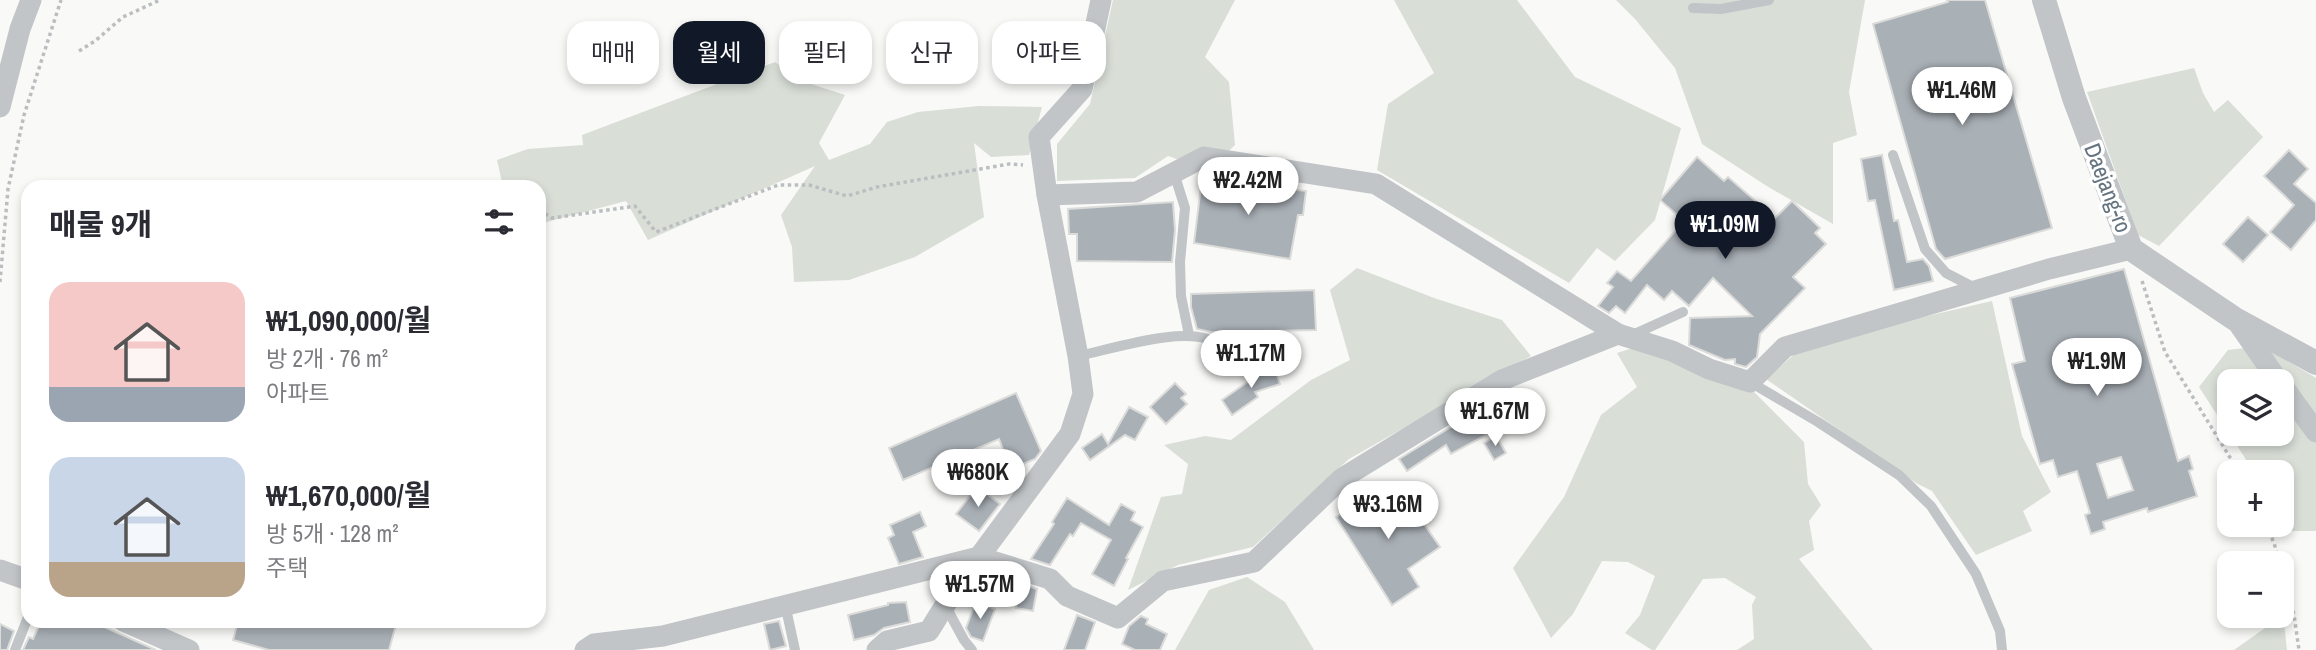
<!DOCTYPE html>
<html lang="ko">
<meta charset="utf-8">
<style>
:root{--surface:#fff;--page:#f2f2f3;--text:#2b2b33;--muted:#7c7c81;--accent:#111827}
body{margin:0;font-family:"Archivo Narrow","Noto Sans KR",sans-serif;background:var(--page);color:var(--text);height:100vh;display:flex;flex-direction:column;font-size:26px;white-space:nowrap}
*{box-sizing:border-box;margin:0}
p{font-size:23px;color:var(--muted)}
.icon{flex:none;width:38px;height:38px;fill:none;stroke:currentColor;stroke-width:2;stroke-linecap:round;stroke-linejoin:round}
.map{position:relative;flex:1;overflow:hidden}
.panel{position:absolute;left:21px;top:180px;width:525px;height:448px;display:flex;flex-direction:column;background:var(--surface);border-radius:21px;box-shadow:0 4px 10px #0003}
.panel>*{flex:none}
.guide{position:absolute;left:567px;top:21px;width:665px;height:63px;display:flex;gap:14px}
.tools{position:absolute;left:2217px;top:369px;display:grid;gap:14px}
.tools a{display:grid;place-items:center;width:77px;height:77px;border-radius:14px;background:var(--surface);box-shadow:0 4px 10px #0003;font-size:35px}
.price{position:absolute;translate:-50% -60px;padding:0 16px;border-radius:24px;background:#fff;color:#222;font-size:23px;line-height:46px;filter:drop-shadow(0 2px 4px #0008)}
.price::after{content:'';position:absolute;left:50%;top:42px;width:21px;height:16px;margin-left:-10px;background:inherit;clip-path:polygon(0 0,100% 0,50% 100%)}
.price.active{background:var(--accent);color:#fff}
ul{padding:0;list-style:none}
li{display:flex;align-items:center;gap:21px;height:175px;padding:0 28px}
li span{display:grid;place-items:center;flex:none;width:196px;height:140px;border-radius:21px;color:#555}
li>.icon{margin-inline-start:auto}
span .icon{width:84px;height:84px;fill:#fffc;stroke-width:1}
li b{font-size:30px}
h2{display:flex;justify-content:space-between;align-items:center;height:84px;padding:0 28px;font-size:30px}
.pill{padding:0 24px;border-radius:21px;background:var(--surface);box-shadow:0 4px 10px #0003;font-size:24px;line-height:63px}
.pill.active{background:var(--accent);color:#fff}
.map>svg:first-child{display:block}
.green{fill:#d9ded7;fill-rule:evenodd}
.building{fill:#a9b0b6;stroke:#dbdbda;stroke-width:2;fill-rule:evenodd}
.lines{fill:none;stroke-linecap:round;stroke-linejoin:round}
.path{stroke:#bbbec0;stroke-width:3.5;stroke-dasharray:3.5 3.5;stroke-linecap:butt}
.service{stroke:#c1c5c8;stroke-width:10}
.minor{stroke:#c1c5c8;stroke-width:21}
.tertiary{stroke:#c1c5c8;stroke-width:24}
.labels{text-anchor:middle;stroke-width:7;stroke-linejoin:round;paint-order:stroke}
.street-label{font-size:23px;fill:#667480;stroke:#fff}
</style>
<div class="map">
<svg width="2316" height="650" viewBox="0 0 2316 650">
<rect width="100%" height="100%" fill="#f9f9f7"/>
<g class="green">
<polygon points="1113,0 1235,0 1205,57 1229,82 1235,145 1209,170 1168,156 1135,178 1057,181 1057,144 1090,104"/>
<polygon points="1394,0 1517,0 1575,77 1681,128 1655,220 1615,261 1597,248 1569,283 1377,170 1388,104 1434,73"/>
<polygon points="1616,0 1865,0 1849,92 1857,135 1833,143 1833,224 1770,188 1702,144 1675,68 1635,19"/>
<polygon points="775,62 802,81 845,95 819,143 829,160 870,144 887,122 918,112 979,106 1042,107 1029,155 991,157 974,143 984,217 915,257 849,280 794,282 792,247 781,215 815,166 648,240 626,201 539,224 539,187 503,187 497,160 528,149 583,145 582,135"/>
<polygon points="2194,68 2203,93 2214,112 2228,100 2263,137 2159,246 2138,235 2087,92"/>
<polygon points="1357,268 1434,298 1502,320 1531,356 1349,459 1253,547 1178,565 1128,590 1161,497 1182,494 1188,464 1164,445 1205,436 1231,440 1311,380 1350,360 1330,290"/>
<polygon points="1992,301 2022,436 2051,492 2023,511 2032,531 1976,555 1932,491 1916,483 1766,379 1806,344"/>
<polygon points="1639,346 1752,390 1804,442 1808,484 1821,505 1809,521 1814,550 1799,559 1873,650 1737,650 1754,639 1752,605 1756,597 1725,578 1703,579 1655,650 1652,650 1625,633 1640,615 1655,576 1628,562 1602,561 1573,614 1551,638 1513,568 1564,497 1601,415 1637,387 1617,353"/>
<path d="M2263 346 2316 378V531H2291L2282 516V472H2254L2199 387 2228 350ZM2230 382H2282V434H2230Z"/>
<polygon points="1247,577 1285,602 1314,650 1175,650 1209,590"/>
<polygon points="2283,613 2287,650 2234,650 2282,616"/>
</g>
<g class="building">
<polygon points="1947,0 1985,0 2052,228 1945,259 1936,249 1873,24 1948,2"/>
<polygon points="2289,150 2308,169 2294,184 2316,203 2316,220 2291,250 2270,232 2294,205 2264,176"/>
<polygon points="1882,155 1894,221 1898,220 1907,262 1923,259 1929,266 1933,281 1894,290 1875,200 1868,201 1861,159"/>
<polygon points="1697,157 1724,181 1728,177 1775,218 1792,201 1820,228 1815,233 1826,244 1793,277 1805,288 1760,334 1757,357 1746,367 1735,364 1735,359 1725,360 1689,345 1690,318 1752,316 1713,278 1689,306 1672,291 1664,300 1647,285 1625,313 1616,306 1609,313 1598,306 1613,287 1607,283 1617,271 1631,281 1684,221 1660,200"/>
<polygon points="1202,178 1306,191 1303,215 1298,215 1290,259 1194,243"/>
<polygon points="1173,202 1175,230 1172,262 1077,261 1077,234 1069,234 1068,209"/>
<polygon points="2248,217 2268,235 2243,262 2223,244"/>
<path d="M2124 269 2178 461 2189 456 2193 469 2189 471 2197 496 2148 512 2147 508 2103 522 2105 529 2091 534 2085 515 2090 513 2077 471 2058 477 2053 460 2040 464 2012 364 2025 361 2010 298ZM2121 457 2133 490 2108 498 2097 464Z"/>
<polygon points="1314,290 1316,330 1211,332 1197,329 1191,307 1191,294"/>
<polygon points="1273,364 1280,384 1255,392 1258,397 1232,415 1222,400"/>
<polygon points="1175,383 1186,394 1181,398 1187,404 1166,424 1150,407"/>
<polygon points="1016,393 1041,451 1035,459 1011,469 999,439 903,480 889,448"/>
<polygon points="1129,407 1148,417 1135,440 1125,435 1090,460 1082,448 1102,434 1108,444"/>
<polygon points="1477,411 1488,434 1451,454 1446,445 1407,471 1399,459"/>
<polygon points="1496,436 1506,453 1494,460 1484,443"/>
<polygon points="1383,484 1405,518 1415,511 1440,547 1408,569 1419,587 1392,605 1336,517 1351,508 1350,505"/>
<polygon points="977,487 1000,504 979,531 956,514"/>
<polygon points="1067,498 1109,525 1121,504 1135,512 1131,520 1143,527 1126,558 1128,559 1114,586 1092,574 1111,540 1081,523 1073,536 1070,534 1050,565 1031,559 1054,524 1052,522"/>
<polygon points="920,512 926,526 913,532 923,557 899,564 888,538 894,535 890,525"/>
<polygon points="1020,583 1037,589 1033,611 1016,608"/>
<polygon points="906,602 910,622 884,628 874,635 854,640 848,615 888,605 888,603"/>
<polygon points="976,602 995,609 983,641 971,637 966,628"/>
<polygon points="1077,615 1095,622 1085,650 1064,650"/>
<polygon points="1141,616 1148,619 1146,624 1167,634 1160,650 1135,650 1122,644 1129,626"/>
<polygon points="41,621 91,621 156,650 23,650 29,637 33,639"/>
<polygon points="238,621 397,621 389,650 269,650 233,640"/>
<polygon points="779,621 786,646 770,650 764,624"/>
<polygon points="0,624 14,631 7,650 0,650"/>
</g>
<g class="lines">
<g class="path">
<polyline points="79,51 95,41 123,17 160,0"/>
<polyline points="539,210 552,218 635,206 656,232 778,185 809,185 847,196 877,187 1009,164 1023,165"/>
<polyline points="2142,281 2165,352 2239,472"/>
<polyline points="0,282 8,189 24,115 61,0"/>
<polyline points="2266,525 2274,543 2280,564"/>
<polyline points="2282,570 2294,615 2299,650"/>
</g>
<g class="service">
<polyline points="1693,8 1721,9 1769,0"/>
<polyline points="1893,155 1925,249 1946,273 1975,288"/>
<polyline points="1174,173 1185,208 1180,262 1181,296 1189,335"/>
<polyline points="1630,336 1683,312"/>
<path d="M1078 356C1112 349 1188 324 1217 343 1227 349 1236 360 1245 368"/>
<polyline points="1750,382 1818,422 1899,475 1931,506 1976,574 2000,631 2002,650"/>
<polyline points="785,604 795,650"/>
<polyline points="945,605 964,640 972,650"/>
<polyline points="15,650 28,617"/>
</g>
<g class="minor">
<polyline points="0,107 20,29 31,0"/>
<polyline points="1047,195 1137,192 1204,157 1376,184 1618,334 1672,351 1709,369 1750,382 1785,347 2049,269 2131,249"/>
<polyline points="2236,320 2279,382"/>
<polyline points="2282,385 2316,432"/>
<polyline points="979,557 1050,579 1067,596 1118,618 1163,581 1254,562 1341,479 1502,380 1618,334"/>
<polyline points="0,570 28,580"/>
<polyline points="123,621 189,650"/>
<polyline points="585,650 594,644 663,636 979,557 1070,434 1083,394 1078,356 1047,195 1039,137 1082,89 1101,0"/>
<polyline points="877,650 887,641 929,631 952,594 962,562"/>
</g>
<polyline class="tertiary" points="2044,0 2074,98 2131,249 2235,319 2316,363"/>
</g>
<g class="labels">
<g class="street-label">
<text transform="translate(2108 188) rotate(69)" y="8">Daejang-ro</text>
</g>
</g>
</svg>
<div class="tools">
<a><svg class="icon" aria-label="layers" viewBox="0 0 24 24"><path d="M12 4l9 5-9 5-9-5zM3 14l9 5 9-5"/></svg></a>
<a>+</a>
<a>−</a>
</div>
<b class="price" style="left:1962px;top:127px">₩1.46M</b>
<b class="price" style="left:1248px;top:217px">₩2.42M</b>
<b class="price active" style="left:1725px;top:261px">₩1.09M</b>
<b class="price" style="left:1251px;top:390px">₩1.17M</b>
<b class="price" style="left:2097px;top:398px">₩1.9M</b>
<b class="price" style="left:1495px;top:448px">₩1.67M</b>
<b class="price" style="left:978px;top:509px">₩680K</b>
<b class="price" style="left:1388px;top:541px">₩3.16M</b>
<b class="price" style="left:980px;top:621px">₩1.57M</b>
<div class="guide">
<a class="pill">매매</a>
<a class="pill active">월세</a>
<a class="pill">필터</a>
<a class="pill">신규</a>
<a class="pill">아파트</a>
</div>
<section class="panel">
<h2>매물 9개<svg class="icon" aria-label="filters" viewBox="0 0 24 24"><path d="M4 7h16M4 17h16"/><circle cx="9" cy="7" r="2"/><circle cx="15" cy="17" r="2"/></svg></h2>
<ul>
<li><span style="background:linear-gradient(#f6c9c9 75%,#9aa5b1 0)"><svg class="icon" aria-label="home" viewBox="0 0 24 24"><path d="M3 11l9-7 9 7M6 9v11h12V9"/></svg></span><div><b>₩1,090,000/월</b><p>방 2개 · 76 m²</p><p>아파트</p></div></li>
<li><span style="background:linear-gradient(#c9d6e8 75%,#b9a48a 0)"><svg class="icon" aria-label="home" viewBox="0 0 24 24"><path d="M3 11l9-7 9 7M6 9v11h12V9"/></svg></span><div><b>₩1,670,000/월</b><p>방 5개 · 128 m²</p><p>주택</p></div></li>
</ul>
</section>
</div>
